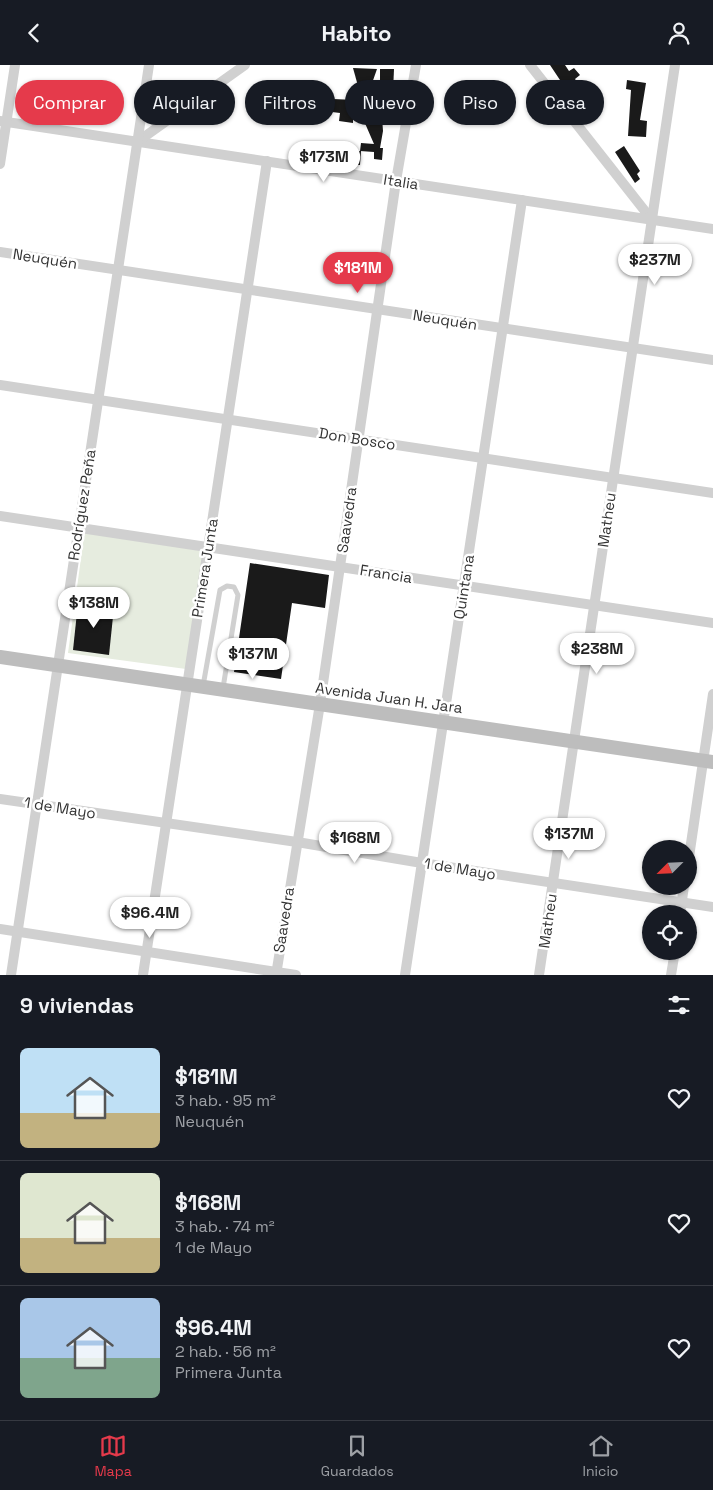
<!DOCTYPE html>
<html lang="es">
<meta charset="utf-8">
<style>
:root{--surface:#171b24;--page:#242831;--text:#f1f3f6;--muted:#9ea1a6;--line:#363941;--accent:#e53a4b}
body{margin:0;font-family:"Space Grotesk",sans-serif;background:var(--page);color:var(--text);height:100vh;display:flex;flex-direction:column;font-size:19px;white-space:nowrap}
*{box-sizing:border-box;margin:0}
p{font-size:16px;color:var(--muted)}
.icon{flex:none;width:28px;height:28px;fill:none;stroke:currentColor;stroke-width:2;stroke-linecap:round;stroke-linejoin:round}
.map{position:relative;height:910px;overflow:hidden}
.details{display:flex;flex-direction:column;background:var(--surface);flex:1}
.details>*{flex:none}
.banner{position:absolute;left:15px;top:15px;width:684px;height:45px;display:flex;gap:10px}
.needle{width:32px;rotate:246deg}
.buttons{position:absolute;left:642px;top:775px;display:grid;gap:10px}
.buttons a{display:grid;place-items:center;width:55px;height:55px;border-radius:50%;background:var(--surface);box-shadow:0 1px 4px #0004;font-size:25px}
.price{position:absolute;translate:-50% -42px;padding:0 11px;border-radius:18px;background:#fff;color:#222;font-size:16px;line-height:32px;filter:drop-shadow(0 1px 2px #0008)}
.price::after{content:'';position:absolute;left:50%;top:30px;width:15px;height:11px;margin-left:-8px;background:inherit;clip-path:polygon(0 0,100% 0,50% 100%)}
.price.on{background:var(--accent);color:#fff}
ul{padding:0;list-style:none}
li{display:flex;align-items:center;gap:15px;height:125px;padding:0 20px}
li+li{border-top:1px solid var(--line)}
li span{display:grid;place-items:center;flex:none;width:140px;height:100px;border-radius:8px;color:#555}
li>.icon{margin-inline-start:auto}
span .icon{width:60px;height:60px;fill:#fffc;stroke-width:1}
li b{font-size:21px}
h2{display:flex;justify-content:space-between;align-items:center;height:60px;padding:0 20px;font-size:21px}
.tag{padding:0 18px;border-radius:22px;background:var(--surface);box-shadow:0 1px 4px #0004;font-size:18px;line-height:45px}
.tag.on{background:var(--accent);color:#fff}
header{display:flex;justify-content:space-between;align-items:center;height:65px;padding:0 20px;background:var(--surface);font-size:22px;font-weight:700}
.tab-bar{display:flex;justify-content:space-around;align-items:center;height:70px;border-top:1px solid var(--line);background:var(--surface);font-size:14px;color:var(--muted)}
.tab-bar a{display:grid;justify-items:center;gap:2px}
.tab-bar .on{color:var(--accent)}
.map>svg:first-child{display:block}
.green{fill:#e6ecdf}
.building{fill:#1a1a1a}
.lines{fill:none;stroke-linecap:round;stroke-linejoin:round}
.service{stroke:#d0d0d0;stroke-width:5}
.minor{stroke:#d0d0d0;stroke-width:10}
.secondary{stroke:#bdbdbd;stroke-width:14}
.labels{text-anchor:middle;stroke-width:5;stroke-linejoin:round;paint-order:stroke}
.street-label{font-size:15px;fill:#333;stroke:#fff}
</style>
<header><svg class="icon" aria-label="back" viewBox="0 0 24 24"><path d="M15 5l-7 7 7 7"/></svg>Habito<svg class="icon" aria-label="person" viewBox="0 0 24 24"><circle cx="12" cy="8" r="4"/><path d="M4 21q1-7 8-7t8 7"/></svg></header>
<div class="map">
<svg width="713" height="910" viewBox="0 0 713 910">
<rect width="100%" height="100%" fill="#fff"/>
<polygon class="green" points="85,464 205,482 186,604 68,588"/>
<g class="building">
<polygon points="550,0 565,0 569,6 574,3 580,10 575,14 593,40 582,48"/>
<polygon points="353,3 377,4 370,24 358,21"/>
<polygon points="380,4 394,4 393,27 380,26"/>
<polygon points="627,15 646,18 640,55 647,56 646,72 628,71 631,25 626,24"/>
<polygon points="333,34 356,35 354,46 382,52 383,66 380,83 383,83 382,95 374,94 374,87 360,86 361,78 374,79 364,56 353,54 353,58 339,56 340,48 332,47"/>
<polygon points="624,81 640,106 637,109 640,114 635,118 615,87"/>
<polygon points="350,86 361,86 360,100 349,100"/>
<polygon points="250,498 329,510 325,543 292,538 281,614 234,607"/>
<polygon points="78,538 114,542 109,590 73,585"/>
</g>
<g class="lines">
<polyline class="service" points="203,621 220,525 227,521 234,522 238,530 223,623"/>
<g class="minor">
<polyline points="530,0 652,155"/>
<polyline points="0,56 713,164"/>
<polyline points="137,77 245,0"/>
<polyline points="0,99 15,0"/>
<polyline points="0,187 713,295"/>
<polyline points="0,320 713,428"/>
<polyline points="0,451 713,558"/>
<polyline points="0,734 297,777 422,798 713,842"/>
<polyline points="689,792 713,629"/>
<polyline points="680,849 684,821"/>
<polyline points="0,864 296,910"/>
<polyline points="11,910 149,0"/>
<polyline points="143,910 267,96"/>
<polyline points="276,910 320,639 396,116 416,0"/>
<polyline points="405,910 522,135"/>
<polyline points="539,910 675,0"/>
<polyline points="671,910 675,886"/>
</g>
<polyline class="secondary" points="0,592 713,697"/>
</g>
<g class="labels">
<g class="street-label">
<text transform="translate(401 117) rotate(9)" y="5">Italia</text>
<text transform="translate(45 194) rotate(9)" y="5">Neuquén</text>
<text transform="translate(445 255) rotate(9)" y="5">Neuquén</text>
<text transform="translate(357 374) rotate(9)" y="5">Don Bosco</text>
<text transform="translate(82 440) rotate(-81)" y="5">Rodríguez Peña</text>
<text transform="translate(347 455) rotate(-82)" y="5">Saavedra</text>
<text transform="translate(607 455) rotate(-82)" y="5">Matheu</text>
<text transform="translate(205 503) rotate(-81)" y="5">Primera Junta</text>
<text transform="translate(386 509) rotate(9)" y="5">Francia</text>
<text transform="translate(464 522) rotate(-81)" y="5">Quintana</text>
<text transform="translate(389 633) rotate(8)" y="5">Avenida Juan H. Jara</text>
<text transform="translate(60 743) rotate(9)" y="5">1 de Mayo</text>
<text transform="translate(460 804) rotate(9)" y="5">1 de Mayo</text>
<text transform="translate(284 855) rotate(-81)" y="5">Saavedra</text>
<text transform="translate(548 856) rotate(-82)" y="5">Matheu</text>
</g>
</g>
</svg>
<div class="buttons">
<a><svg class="needle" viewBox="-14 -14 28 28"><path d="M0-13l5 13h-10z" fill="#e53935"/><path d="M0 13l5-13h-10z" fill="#9ea1a6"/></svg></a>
<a><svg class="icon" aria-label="locate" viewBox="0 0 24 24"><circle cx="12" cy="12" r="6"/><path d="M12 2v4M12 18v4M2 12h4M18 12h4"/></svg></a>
</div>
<b class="price" style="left:324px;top:118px">$173M</b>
<b class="price" style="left:655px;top:221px">$237M</b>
<b class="price on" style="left:358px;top:229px">$181M</b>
<b class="price" style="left:94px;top:564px">$138M</b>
<b class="price" style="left:597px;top:610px">$238M</b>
<b class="price" style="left:253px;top:615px">$137M</b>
<b class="price" style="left:569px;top:795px">$137M</b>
<b class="price" style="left:355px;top:799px">$168M</b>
<b class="price" style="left:150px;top:874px">$96.4M</b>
<div class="banner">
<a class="tag on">Comprar</a>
<a class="tag">Alquilar</a>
<a class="tag">Filtros</a>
<a class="tag">Nuevo</a>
<a class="tag">Piso</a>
<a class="tag">Casa</a>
</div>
</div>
<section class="details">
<h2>9 viviendas<svg class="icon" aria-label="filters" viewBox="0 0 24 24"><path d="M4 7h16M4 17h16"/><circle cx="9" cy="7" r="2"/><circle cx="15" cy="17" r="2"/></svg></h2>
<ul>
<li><span style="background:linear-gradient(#bfe0f5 65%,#c2b280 0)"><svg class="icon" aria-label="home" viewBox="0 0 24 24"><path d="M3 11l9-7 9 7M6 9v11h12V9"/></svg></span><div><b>$181M</b><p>3 hab. · 95 m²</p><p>Neuquén</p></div><svg class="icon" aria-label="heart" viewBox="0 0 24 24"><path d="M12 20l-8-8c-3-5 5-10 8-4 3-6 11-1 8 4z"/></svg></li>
<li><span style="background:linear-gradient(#dfe7d0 65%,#c2b280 0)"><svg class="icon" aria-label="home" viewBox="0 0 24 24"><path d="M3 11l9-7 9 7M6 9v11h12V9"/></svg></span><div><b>$168M</b><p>3 hab. · 74 m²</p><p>1 de Mayo</p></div><svg class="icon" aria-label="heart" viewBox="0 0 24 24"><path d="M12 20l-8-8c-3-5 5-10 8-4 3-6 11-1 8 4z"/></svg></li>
<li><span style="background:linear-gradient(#a9c7e8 60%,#7fa58c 0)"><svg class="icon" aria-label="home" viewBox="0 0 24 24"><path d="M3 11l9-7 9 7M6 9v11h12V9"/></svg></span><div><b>$96.4M</b><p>2 hab. · 56 m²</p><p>Primera Junta</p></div><svg class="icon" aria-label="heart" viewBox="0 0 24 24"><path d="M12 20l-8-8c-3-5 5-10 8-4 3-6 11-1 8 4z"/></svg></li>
</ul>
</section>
<nav class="tab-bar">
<a class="on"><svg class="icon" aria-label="map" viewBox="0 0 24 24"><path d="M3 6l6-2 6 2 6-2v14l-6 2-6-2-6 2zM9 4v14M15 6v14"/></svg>Mapa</a>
<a><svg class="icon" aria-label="saved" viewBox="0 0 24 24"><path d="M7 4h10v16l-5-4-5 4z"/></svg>Guardados</a>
<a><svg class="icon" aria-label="home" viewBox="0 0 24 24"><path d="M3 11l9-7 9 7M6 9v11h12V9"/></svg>Inicio</a>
</nav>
